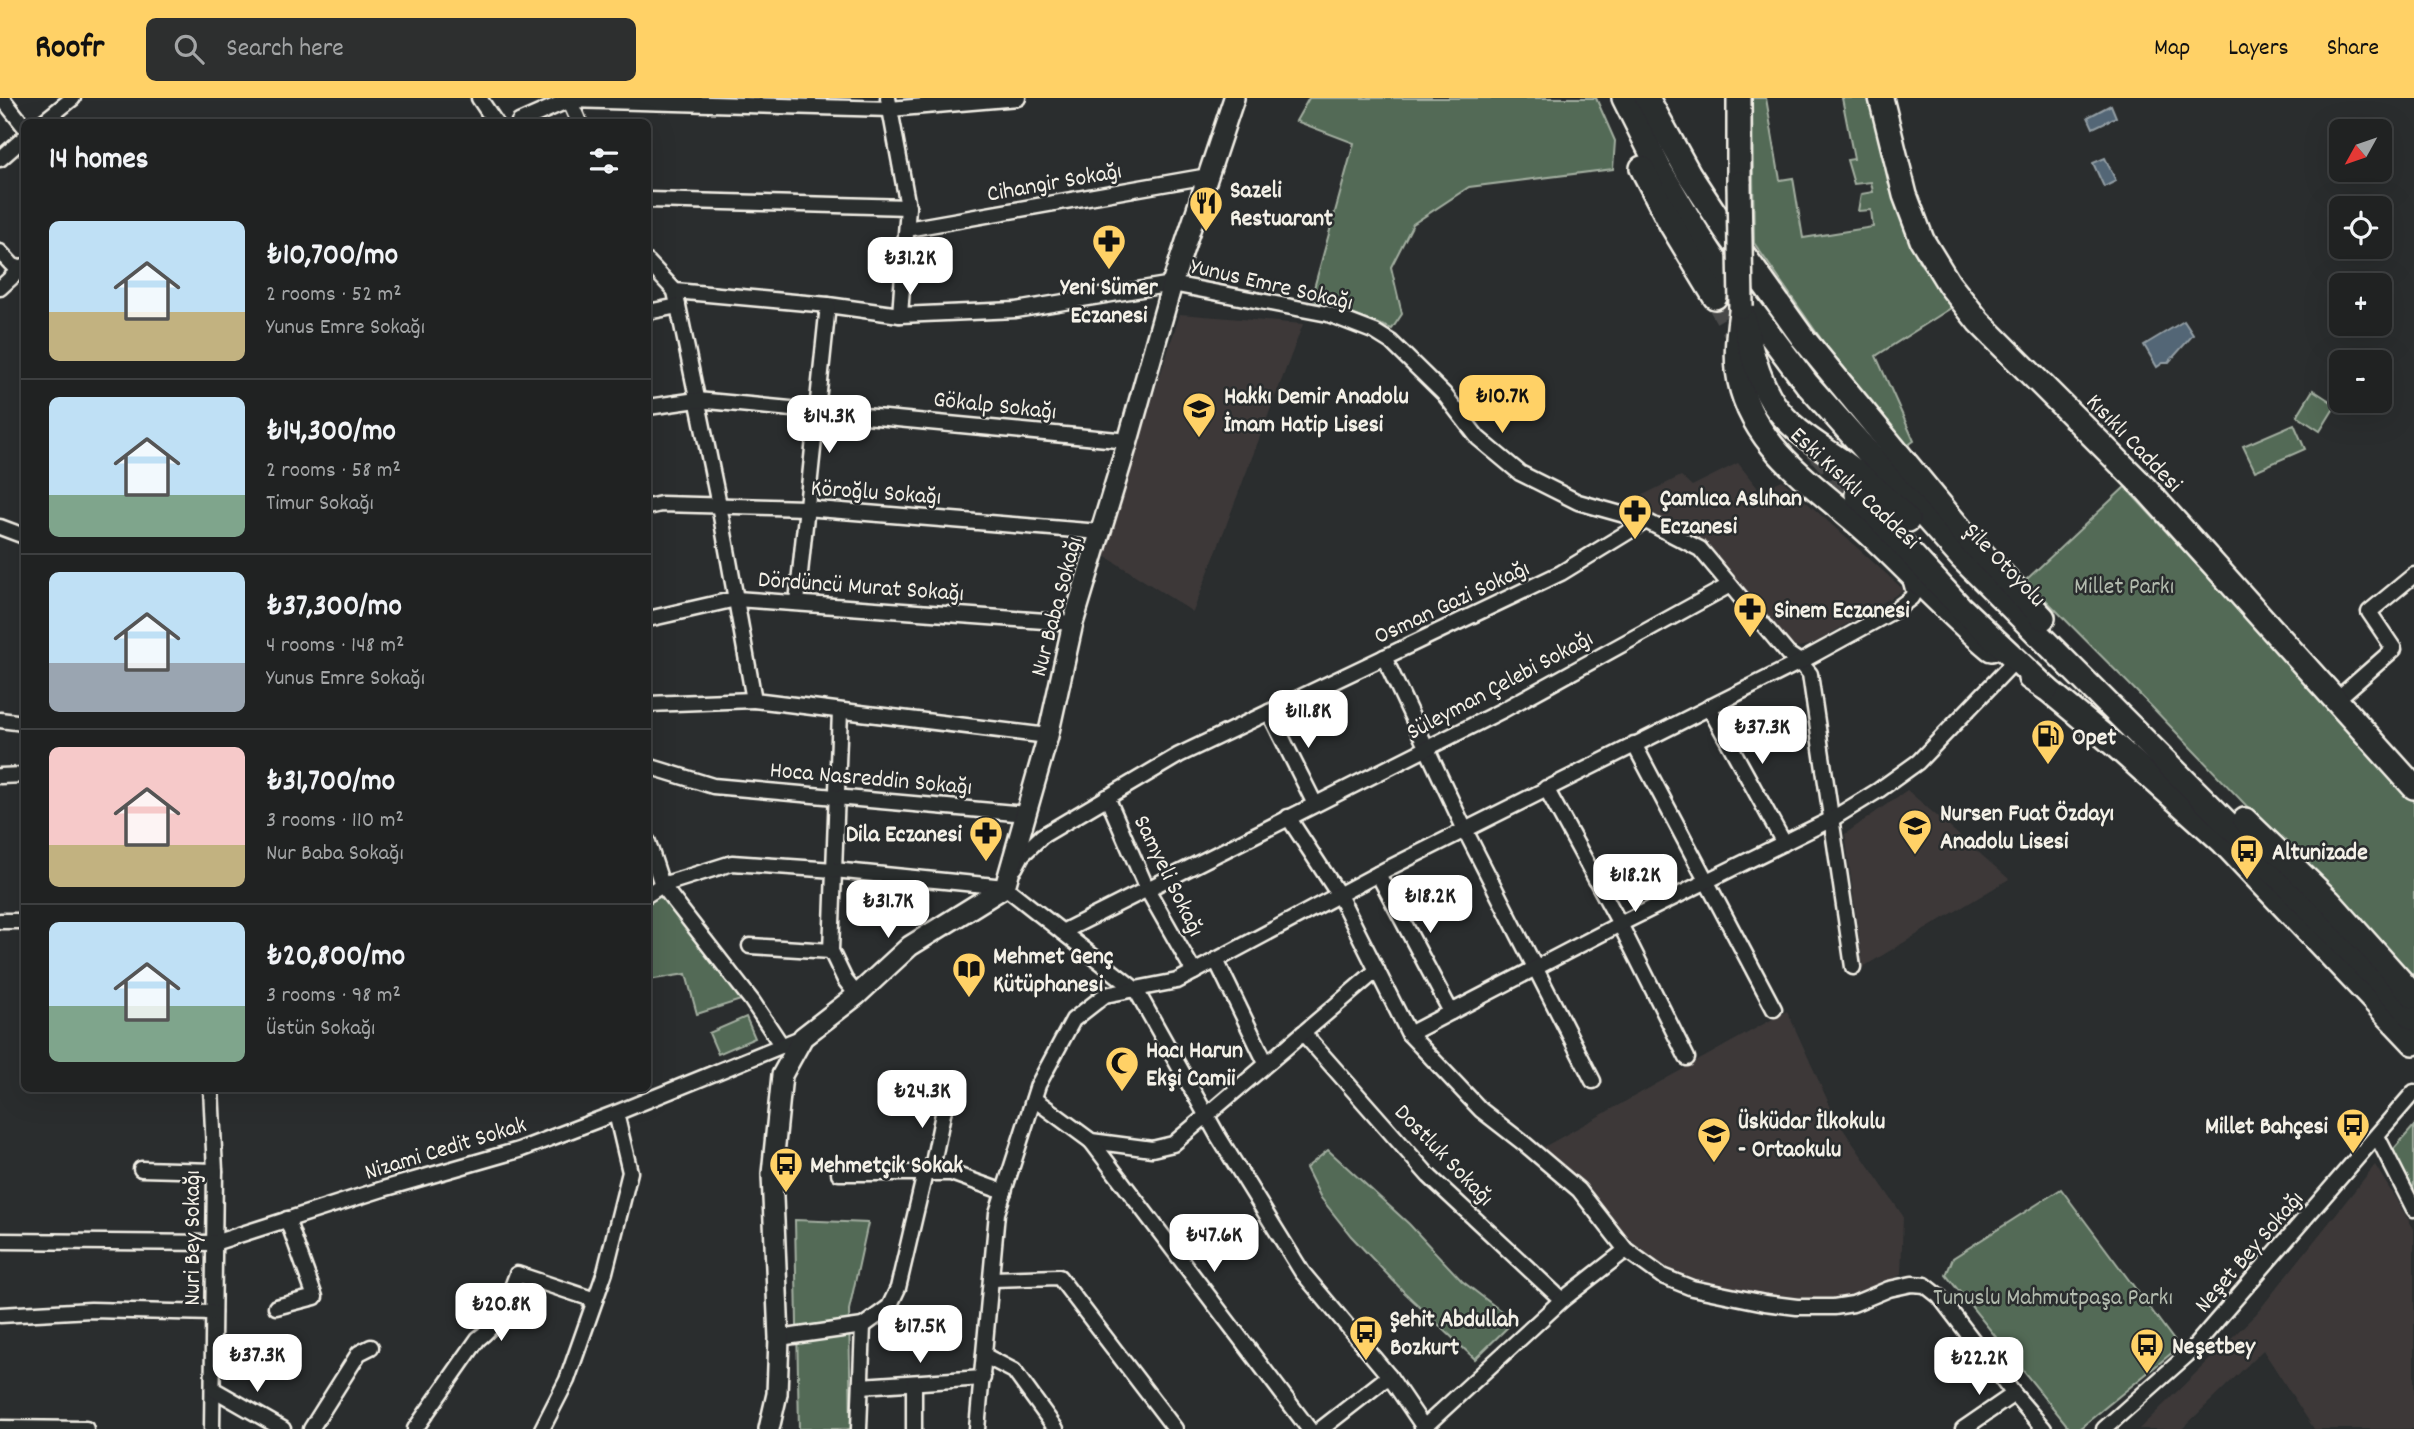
<!DOCTYPE html>
<meta charset="utf-8">
<style>
:root{--surface:#202222;--page:#2d2f2f;--text:#f1f3f6;--muted:#a2a4a5;--line:#3d3f40;--accent:#ffd166}
body{margin:0;font-family:Dekko,sans-serif;background:var(--page);color:var(--text);height:100vh;display:flex;flex-direction:column;font-size:26px;white-space:nowrap}
*{box-sizing:border-box;margin:0}
p{font-size:23px;color:var(--muted)}
.icon{flex:none;width:38px;height:38px;fill:none;stroke:currentColor;stroke-width:2;stroke-linecap:round;stroke-linejoin:round}
.map{position:relative;flex:1;overflow:hidden}
.details{position:absolute;left:21px;top:21px;width:630px;height:973px;display:flex;flex-direction:column;background:var(--surface);border-radius:10px;box-shadow:0 7px 28px #0002,0 0 0 2px var(--line)}
.details>*{flex:none}
.needle{width:46px;rotate:230deg}
.fabs{position:absolute;left:2329px;top:21px;display:grid;gap:14px}
.fabs a{display:grid;place-items:center;width:63px;height:63px;border-radius:10px;background:var(--surface);box-shadow:0 7px 28px #0002,0 0 0 2px var(--line);font-size:35px}
.price{position:absolute;translate:-50% -60px;padding:0 16px;border-radius:14px;background:#fff;color:#222;font-size:23px;line-height:46px;filter:drop-shadow(0 2px 4px #0008)}
.price::after{content:'';position:absolute;left:50%;top:42px;width:21px;height:16px;margin-left:-10px;background:inherit;clip-path:polygon(0 0,100% 0,50% 100%)}
.price.current{background:var(--accent);color:#111}
ul{padding:0;list-style:none}
li{display:flex;align-items:center;gap:21px;height:175px;padding:0 28px}
li+li{border-top:2px solid var(--line)}
li span{display:grid;place-items:center;flex:none;width:196px;height:140px;border-radius:10px;color:#555}
li>.icon{margin-inline-start:auto}
span .icon{width:84px;height:84px;fill:#fffc;stroke-width:1}
li b{font-size:30px}
h2{display:flex;justify-content:space-between;align-items:center;height:84px;padding:0 28px;font-size:30px}
header{display:flex;align-items:center;gap:42px;box-sizing:border-box;height:98px;padding:0 35px;background:var(--accent);color:#111}
header strong{font-size:33px}
nav{display:flex;gap:38px;margin-inline-start:auto;font-size:24px}
.search{width:490px;height:63px;background:var(--page);display:flex;align-items:center;gap:18px;box-sizing:border-box;padding:0 24px;border-radius:10px;color:var(--muted);font-size:26px}
.map>svg:first-child{display:block}
.built{fill:#3d3939}
.green{fill:#526a57;stroke:#a3aea0;stroke-width:2}
.water{fill:#536676;stroke:#939ea4;stroke-width:2}
.lines{fill:none;stroke-linecap:round;stroke-linejoin:round}
.trunk-tunnel{stroke:#484a4a;stroke-width:23;stroke-dasharray:23 11;stroke-linecap:butt}
.minor-casing{stroke:#f4f1e8;stroke-width:19}
.secondary-casing{stroke:#f4f1e8;stroke-width:24}
.primary-casing{stroke:#f4f1e8;stroke-width:28}
.trunk-casing{stroke:#f4f1e8;stroke-width:28}
.minor{stroke:#2a2d2e;stroke-width:14}
.secondary{stroke:#2a2d2e;stroke-width:19}
.primary{stroke:#2a2d2e;stroke-width:23}
.trunk{stroke:#2a2d2e;stroke-width:23}
.primary-bridge-casing{stroke:#f4f1e8;stroke-width:28;stroke-linecap:butt}
.primary-bridge{stroke:#2a2d2e;stroke-width:23}
.labels{text-anchor:middle;stroke-width:5;stroke-linejoin:round;paint-order:stroke}
.street-label{font-size:24px;fill:#f4f1e8;stroke:#2a2d2e}
.poi-label{font-size:24px;font-weight:bold;fill:#f4f1e8;stroke:#2a2d2e;text-anchor:start}
.park-label{font-size:24px;fill:#b3bbae;stroke:#2a2d2e}
</style>
<header>
<strong>Roofr</strong>
<div class="search"><svg class="icon" aria-label="search" viewBox="0 0 24 24"><circle cx="10" cy="10" r="6"/><path d="M15 15l6 6"/></svg>Search here</div>
<nav><a>Map</a><a>Layers</a><a>Share</a></nav>
</header>
<div class="map">
<svg width="2414" height="1331" viewBox="0 0 2414 1331">
<rect width="100%" height="100%" fill="#2a2d2e"/>
<filter id="ink" filterUnits="userSpaceOnUse"><feTurbulence type="fractalNoise" baseFrequency=".0143" numOctaves="2"/><feDisplacementMap in="SourceGraphic" scale="14" xChannelSelector="R" yChannelSelector="G"/><feConvolveMatrix kernelMatrix="1 2 1 2 8 2 1 2 1" color-interpolation-filters="sRGB"/></filter>
<g filter="url(#ink)">
<g class="built">
<polygon points="1180,216 1303,226 1193,514 1102,456"/>
<polygon points="1738,365 1760,393 1782,382 1904,492 1813,546 1793,550 1635,401 1681,378 1692,388"/>
<polygon points="1907,692 2009,781 1863,869 1845,736"/>
<polygon points="1787,913 1836,1021 1903,1118 1901,1177 1849,1199 1805,1202 1745,1193 1696,1184 1646,1160 1626,1139 1581,1082 1542,1050"/>
<polygon points="2375,1067 2414,1131 2414,1331 2314,1331 2263,1252 2182,1331 2139,1331 2256,1216"/>
</g>
<g class="green">
<polygon points="1309,0 1596,0 1615,43 1613,71 1469,89 1413,126 1391,169 1402,216 1392,231 1311,201 1354,45 1296,23"/>
<polygon points="1752,0 1766,0 1780,82 1793,80 1803,140 1873,129 1871,112 1858,113 1861,96 1873,94 1871,84 1854,86 1847,62 1854,61 1842,0 1868,0 1897,110 1919,164 1954,208 1876,258 1914,343 1905,349 1849,281 1754,145"/>
<polygon points="2313,292 2336,307 2320,333 2297,318"/>
<polygon points="2294,326 2305,351 2255,373 2243,348"/>
<polygon points="2125,389 2414,702 2414,883 2151,608 2026,482"/>
<polygon points="663,797 744,901 697,916 686,876 648,882 648,805"/>
<polygon points="746,919 755,940 718,956 709,935"/>
<polygon points="2414,1028 2414,1094 2391,1054"/>
<polygon points="1328,1052 1409,1126 1462,1183 1514,1223 1475,1261 1404,1194 1351,1138 1321,1100 1306,1070"/>
<polygon points="2061,1091 2179,1249 2079,1331 2070,1331 1946,1177 1953,1160"/>
<polygon points="795,1122 868,1125 849,1212 851,1331 799,1331"/>
</g>
<g class="water">
<polygon points="2111,7 2116,19 2093,30 2088,19"/>
<polygon points="2105,60 2116,83 2104,89 2093,65"/>
<polygon points="2184,223 2193,237 2168,265 2163,265 2157,269 2144,247"/>
</g>
<g class="lines">
<g class="trunk-tunnel">
<polyline points="1715,199 1743,248"/>
<polyline points="1815,350 1857,397"/>
</g>
<g class="minor-casing">
<g id="minor">
<polyline points="2,0 24,28"/>
<polyline points="479,0 495,24"/>
<polyline points="888,0 908,109 900,217"/>
<polyline points="569,2 890,11 1018,0"/>
<polyline points="43,24 73,0"/>
<polyline points="519,24 569,2 579,24"/>
<polyline points="0,61 24,40"/>
<polyline points="648,102 908,109"/>
<polyline points="907,131 1208,78"/>
<polyline points="0,154 18,173"/>
<polyline points="648,164 675,193 828,207 900,217 1016,212 1172,186 1328,216 1375,234 1391,244 1444,296 1478,340 1520,375 1578,404 1646,423 1700,451 1788,556 1800,564 1810,576 1853,869"/>
<polyline points="0,190 24,168"/>
<polyline points="675,193 719,407 754,602 1048,638"/>
<polyline points="648,214 678,208"/>
<polyline points="648,309 697,302 1128,343"/>
<polyline points="648,409 661,406 805,410 1100,434"/>
<polyline points="0,429 24,438"/>
<polyline points="797,504 828,207"/>
<polyline points="648,521 736,501 1073,525"/>
<polyline points="1384,559 1465,732 1593,983"/>
<polyline points="2336,602 2394,551 2369,514 2414,477"/>
<polyline points="648,606 754,602"/>
<polyline points="1709,609 1784,745"/>
<polyline points="840,613 831,853 845,882 857,897"/>
<polyline points="1269,614 1315,706"/>
<polyline points="0,622 24,625"/>
<polyline points="1634,646 1774,911"/>
<polyline points="648,668 713,688 1026,716"/>
<polyline points="0,678 24,677"/>
<polyline points="1546,690 1620,826 1687,960"/>
<polyline points="1107,699 1147,791 1194,874"/>
<polyline points="1288,719 1339,797 1409,936 1481,1012 1526,1047 1579,1092 1626,1152 1662,1178 1692,1190 1765,1205 1797,1209 1834,1209 1853,1206 1889,1191 1912,1186 1925,1187 1939,1198 2014,1296 2044,1331"/>
<polyline points="648,744 662,787 752,903 782,948"/>
<polyline points="1015,770 1022,757 1042,738 1179,657 1561,475 1646,423"/>
<polyline points="1378,776 1451,914"/>
<polyline points="1005,789 1136,892 1218,1038 1302,1174 1389,1278 1425,1331"/>
<polyline points="648,796 662,787 732,765 834,772 1005,789"/>
<polyline points="0,823 24,823"/>
<polyline points="1062,834 1503,612 1730,487"/>
<polyline points="750,848 831,853"/>
<polyline points="1216,862 1266,965"/>
<polyline points="1303,935 1429,1078 1562,1202"/>
<polyline points="1409,936 1620,826 1832,721 1879,692 1918,664 2010,568"/>
<polyline points="211,990 215,1073 212,1331"/>
<polyline points="1034,1001 1091,1043 1152,1051 1173,1046 1377,872"/>
<polyline points="2377,1038 2414,1111"/>
<polyline points="1091,1043 1309,1331"/>
<polyline points="141,1071 215,1073"/>
<polyline points="839,1075 951,1075 1004,1094"/>
<polyline points="931,1075 947,996"/>
<polyline points="0,1143 214,1145 383,1091 519,1052 616,1015 803,939"/>
<polyline points="992,1181 1059,1179 1175,1331"/>
<polyline points="276,1209 315,1199 287,1121"/>
<polyline points="0,1217 91,1212 213,1215"/>
<polyline points="863,1228 889,1209 898,1190 925,1075"/>
<polyline points="779,1240 863,1228 859,1331"/>
<polyline points="985,1258 1014,1273 1056,1331"/>
<polyline points="861,1288 983,1280"/>
<polyline points="213,1291 283,1331"/>
<polyline points="0,1330 86,1331"/>
<polyline points="311,1331 359,1255 371,1249"/>
<path d="M415 1331 478 1241C501 1224 507 1202 517 1176L595 1202"/>
<polyline points="542,1331 567,1282 605,1174 630,1074 616,1015"/>
<polyline points="914,1331 914,1285"/>
<polyline points="977,1331 997,1115 1038,987 1073,922 1105,897 1177,883 1387,771 1800,564 1895,512 1911,500 1914,495 1910,480"/>
<polyline points="1321,1331 1389,1278"/>
<polyline points="1422,1331 1562,1202 1626,1152"/>
<polyline points="1963,1331 2014,1296"/>
<polyline points="2104,1331 2187,1257 2414,994"/>
</g>
</g>
<g class="secondary-casing">
<polyline id="secondary" points="769,1331 777,1296 779,1240 772,1076 782,977 803,939 857,897 910,848 1005,789 1048,638 1073,525 1128,343 1172,186 1234,0"/>
</g>
<g class="primary-casing">
<g id="primary">
<polyline points="1881,0 1905,97 1922,142 1949,186 1979,224 2145,390 2414,689"/>
<polyline points="1739,85 1739,0"/>
<path d="M1741 214C1738 234 1736 253 1738 272 1748 352 1823 391 1875 441 1914 478 1950 517 1991 551"/>
<polyline points="2030,580 2047,591 2117,649 2223,744 2414,945"/>
</g>
</g>
<g class="trunk-casing">
<g id="trunk">
<polyline points="1624,0 1660,72 1693,128 1722,173 1807,286 1961,459 2231,729 2414,920"/>
<polyline points="1647,0 1689,76 1725,131 1803,240 1970,443 2043,520"/>
<polyline points="1642,70 1671,126 1715,199"/>
<path d="M1741 208C1748 240 1755 277 1773 305 1791 332 1817 346 1843 364 1867 381 1887 401 1908 422"/>
<polyline points="1857,397 1960,509 2047,591"/>
<polyline points="2245,722 2329,803 2414,898"/>
</g>
</g>
<use href="#minor" class="minor"/>
<use href="#secondary" class="secondary"/>
<use href="#primary" class="primary"/>
<use href="#trunk" class="trunk"/>
<g class="primary-bridge-casing">
<polyline id="primary-bridge" points="1739,85 1741,208"/>
</g>
<use href="#primary-bridge" class="primary-bridge"/>
</g>
</g>
<defs>
<g id="restaurant-pin" transform="scale(1.75)"><path d="M0 17L-7.5 6A9.5 9.5 0 1 1 7.5 6Z" fill="#ffd166" stroke="#2a2d2e"/><path d="M-5-6h1v4h1v-4h1v4h1v-4h1v5L-1.5 .5V6h-2V.5L-5-1ZM5-6V6H3V1.5H1.5Q1.5-4 5-6Z" fill="#111"/></g>
<g id="pharmacy-pin" transform="scale(1.75)"><path d="M0 17L-7.5 6A9.5 9.5 0 1 1 7.5 6Z" fill="#ffd166" stroke="#2a2d2e"/><path d="M-2-6h4v4h4v4h-4v4h-4v-4h-4v-4h4Z" fill="#111"/></g>
<g id="school-pin" transform="scale(1.75)"><path d="M0 17L-7.5 6A9.5 9.5 0 1 1 7.5 6Z" fill="#ffd166" stroke="#2a2d2e"/><path d="M0-5L7-2L0 1L-7-2ZM-4 1L0 2.5L4 1V4Q0 6-4 4Z" fill="#111"/></g>
<g id="fuel-pin" transform="scale(1.75)"><path d="M0 17L-7.5 6A9.5 9.5 0 1 1 7.5 6Z" fill="#ffd166" stroke="#2a2d2e"/><path d="M-5.5-6h7V0h2V4h1.3V-2.5L3-4.5l.8-.8L6-3V5H2.5V1h-1V6h-7ZM-4.2-4.7v3.2H.2V-4.7Z" fill="#111"/></g>
<g id="bus-pin" transform="scale(1.75)"><path d="M0 17L-7.5 6A9.5 9.5 0 1 1 7.5 6Z" fill="#ffd166" stroke="#2a2d2e"/><path d="M-5-6H5V4H4V6H2V4H-2V6H-4V4H-5ZM-3.5-4V0h7V-4ZM-3.5 1.2v1.5H-2V1.2ZM2 1.2v1.5H3.5V1.2Z" fill="#111"/></g>
<g id="library-pin" transform="scale(1.75)"><path d="M0 17L-7.5 6A9.5 9.5 0 1 1 7.5 6Z" fill="#ffd166" stroke="#2a2d2e"/><path d="M-6-4Q-3-5.5-.7-3.5V5Q-3 3-6 4ZM6-4Q3-5.5 .7-3.5V5Q3 3 6 4Z" fill="#111"/></g>
<g id="mosque-pin" transform="scale(1.75)"><path d="M0 17L-7.5 6A9.5 9.5 0 1 1 7.5 6Z" fill="#ffd166" stroke="#2a2d2e"/><path d="M3.5-4.9A6 6 0 1 0 3.5 4.9A5 5 0 1 1 3.5-4.9Z" fill="#111"/></g>
</defs>
<g fill-rule="evenodd">
<use href="#restaurant-pin" x="1206" y="105"/>
<use href="#pharmacy-pin" x="1109" y="143"/>
<use href="#school-pin" x="1199" y="311"/>
<use href="#pharmacy-pin" x="1635" y="413"/>
<use href="#pharmacy-pin" x="1750" y="511"/>
<use href="#fuel-pin" x="2048" y="638"/>
<use href="#school-pin" x="1915" y="728"/>
<use href="#pharmacy-pin" x="986" y="735"/>
<use href="#bus-pin" x="2247" y="753"/>
<use href="#library-pin" x="969" y="871"/>
<use href="#mosque-pin" x="1122" y="965"/>
<use href="#bus-pin" x="2353" y="1027"/>
<use href="#school-pin" x="1714" y="1036"/>
<use href="#bus-pin" x="786" y="1066"/>
<use href="#bus-pin" x="1366" y="1234"/>
<use href="#bus-pin" x="2147" y="1247"/>
</g>
<g class="labels">
<g class="street-label">
<text transform="translate(1054 83) rotate(-10)" y="8">Cihangir Sokağı</text>
<text transform="translate(1272 185) rotate(13)" y="8">Yunus Emre Sokağı</text>
<text transform="translate(995 306) rotate(6)" y="8">Gökalp Sokağı</text>
<text transform="translate(2135 344) rotate(46)" y="8">Kısıklı Caddesi</text>
<text transform="translate(1856 389) rotate(43)" y="8">Eski Kısıklı Caddesi</text>
<text transform="translate(876 393) rotate(4)" y="8">Köroğlu Sokağı</text>
<text transform="translate(2006 466) rotate(46)" y="8">Şile Otoyolu</text>
<text transform="translate(861 487) rotate(4)" y="8">Dördüncü Murat Sokağı</text>
<text transform="translate(1451 503) rotate(-25)" y="8">Osman Gazi Sokağı</text>
<text transform="translate(1055 508) rotate(-75)" y="8">Nur Baba Sokağı</text>
<text transform="translate(1499 586) rotate(-28)" y="8">Süleyman Çelebi Sokağı</text>
<text transform="translate(871 679) rotate(5)" y="8">Hoca Nasreddin Sokağı</text>
<text transform="translate(1170 777) rotate(64)" y="8">Samyeli Sokağı</text>
<text transform="translate(445 1049) rotate(-17)" y="8">Nizami Cedit Sokak</text>
<text transform="translate(1445 1056) rotate(46)" y="8">Dostluk Sokağı</text>
<text transform="translate(191 1140) rotate(-90)" y="8">Nuri Bey Sokağı</text>
<text transform="translate(2248 1153) rotate(-49)" y="8">Neşet Bey Sokağı</text>
</g>
<g class="poi-label">
<text x="1230" y="99">Sazeli<tspan x="1230" dy="28">Restuarant</tspan></text>
<text x="1109" y="196" text-anchor="middle">Yeni Sümer<tspan x="1109" dy="28">Eczanesi</tspan></text>
<text x="1224" y="305">Hakkı Demir Anadolu<tspan x="1224" dy="28">İmam Hatip Lisesi</tspan></text>
<text x="1660" y="407">Çamlıca Aslıhan<tspan x="1660" dy="28">Eczanesi</tspan></text>
<text x="1774" y="519">Sinem Eczanesi</text>
<text x="2072" y="646">Opet</text>
<text x="1940" y="722">Nursen Fuat Özdayı<tspan x="1940" dy="28">Anadolu Lisesi</tspan></text>
<text x="962" y="743" text-anchor="end">Dila Eczanesi</text>
<text x="2272" y="761">Altunizade</text>
<text x="993" y="865">Mehmet Genç<tspan x="993" dy="28">Kütüphanesi</tspan></text>
<text x="1146" y="959">Hacı Harun<tspan x="1146" dy="28">Ekşi Camii</tspan></text>
<text x="1738" y="1030">Üsküdar İlkokulu<tspan x="1738" dy="28">- Ortaokulu</tspan></text>
<text x="2328" y="1035" text-anchor="end">Millet Bahçesi</text>
<text x="810" y="1074">Mehmetçik Sokak</text>
<text x="1390" y="1228">Şehit Abdullah<tspan x="1390" dy="28">Bozkurt</tspan></text>
<text x="2172" y="1255">Neşetbey</text>
</g>
<g class="park-label">
<text x="2124" y="495">Millet Parkı</text>
<text x="2053" y="1206">Tunuslu Mahmutpaşa Parkı</text>
</g>
</g>
</svg>
<div class="fabs">
<a><svg class="needle" viewBox="-14 -14 28 28"><path d="M0-13l5 13h-10z" fill="#e53935"/><path d="M0 13l5-13h-10z" fill="#a2a4a5"/></svg></a>
<a><svg class="icon" aria-label="locate" viewBox="0 0 24 24"><circle cx="12" cy="12" r="6"/><path d="M12 2v4M12 18v4M2 12h4M18 12h4"/></svg></a>
<a>+</a>
<a>−</a>
</div>
<b class="price" style="left:910px;top:199px">₺31.2K</b>
<b class="price current" style="left:1502px;top:337px">₺10.7K</b>
<b class="price" style="left:829px;top:357px">₺14.3K</b>
<b class="price" style="left:1308px;top:652px">₺11.8K</b>
<b class="price" style="left:1762px;top:668px">₺37.3K</b>
<b class="price" style="left:1635px;top:816px">₺18.2K</b>
<b class="price" style="left:1430px;top:837px">₺18.2K</b>
<b class="price" style="left:888px;top:842px">₺31.7K</b>
<b class="price" style="left:922px;top:1032px">₺24.3K</b>
<b class="price" style="left:1214px;top:1176px">₺47.6K</b>
<b class="price" style="left:501px;top:1245px">₺20.8K</b>
<b class="price" style="left:920px;top:1267px">₺17.5K</b>
<b class="price" style="left:257px;top:1296px">₺37.3K</b>
<b class="price" style="left:1979px;top:1299px">₺22.2K</b>
<section class="details">
<h2>14 homes<svg class="icon" aria-label="filters" viewBox="0 0 24 24"><path d="M4 7h16M4 17h16"/><circle cx="9" cy="7" r="2"/><circle cx="15" cy="17" r="2"/></svg></h2>
<ul>
<li><span style="background:linear-gradient(#bfe0f5 65%,#c2b280 0)"><svg class="icon" aria-label="home" viewBox="0 0 24 24"><path d="M3 11l9-7 9 7M6 9v11h12V9"/></svg></span><div><b>₺10,700/mo</b><p>2 rooms · 52 m²</p><p>Yunus Emre Sokağı</p></div></li>
<li><span style="background:linear-gradient(#bfe0f5 70%,#7fa58c 0)"><svg class="icon" aria-label="home" viewBox="0 0 24 24"><path d="M3 11l9-7 9 7M6 9v11h12V9"/></svg></span><div><b>₺14,300/mo</b><p>2 rooms · 58 m²</p><p>Timur Sokağı</p></div></li>
<li><span style="background:linear-gradient(#bfe0f5 65%,#9aa5b1 0)"><svg class="icon" aria-label="home" viewBox="0 0 24 24"><path d="M3 11l9-7 9 7M6 9v11h12V9"/></svg></span><div><b>₺37,300/mo</b><p>4 rooms · 148 m²</p><p>Yunus Emre Sokağı</p></div></li>
<li><span style="background:linear-gradient(#f6c9c9 70%,#c2b280 0)"><svg class="icon" aria-label="home" viewBox="0 0 24 24"><path d="M3 11l9-7 9 7M6 9v11h12V9"/></svg></span><div><b>₺31,700/mo</b><p>3 rooms · 110 m²</p><p>Nur Baba Sokağı</p></div></li>
<li><span style="background:linear-gradient(#bfe0f5 60%,#7fa58c 0)"><svg class="icon" aria-label="home" viewBox="0 0 24 24"><path d="M3 11l9-7 9 7M6 9v11h12V9"/></svg></span><div><b>₺20,800/mo</b><p>3 rooms · 98 m²</p><p>Üstün Sokağı</p></div></li>
</ul>
</section>
</div>
